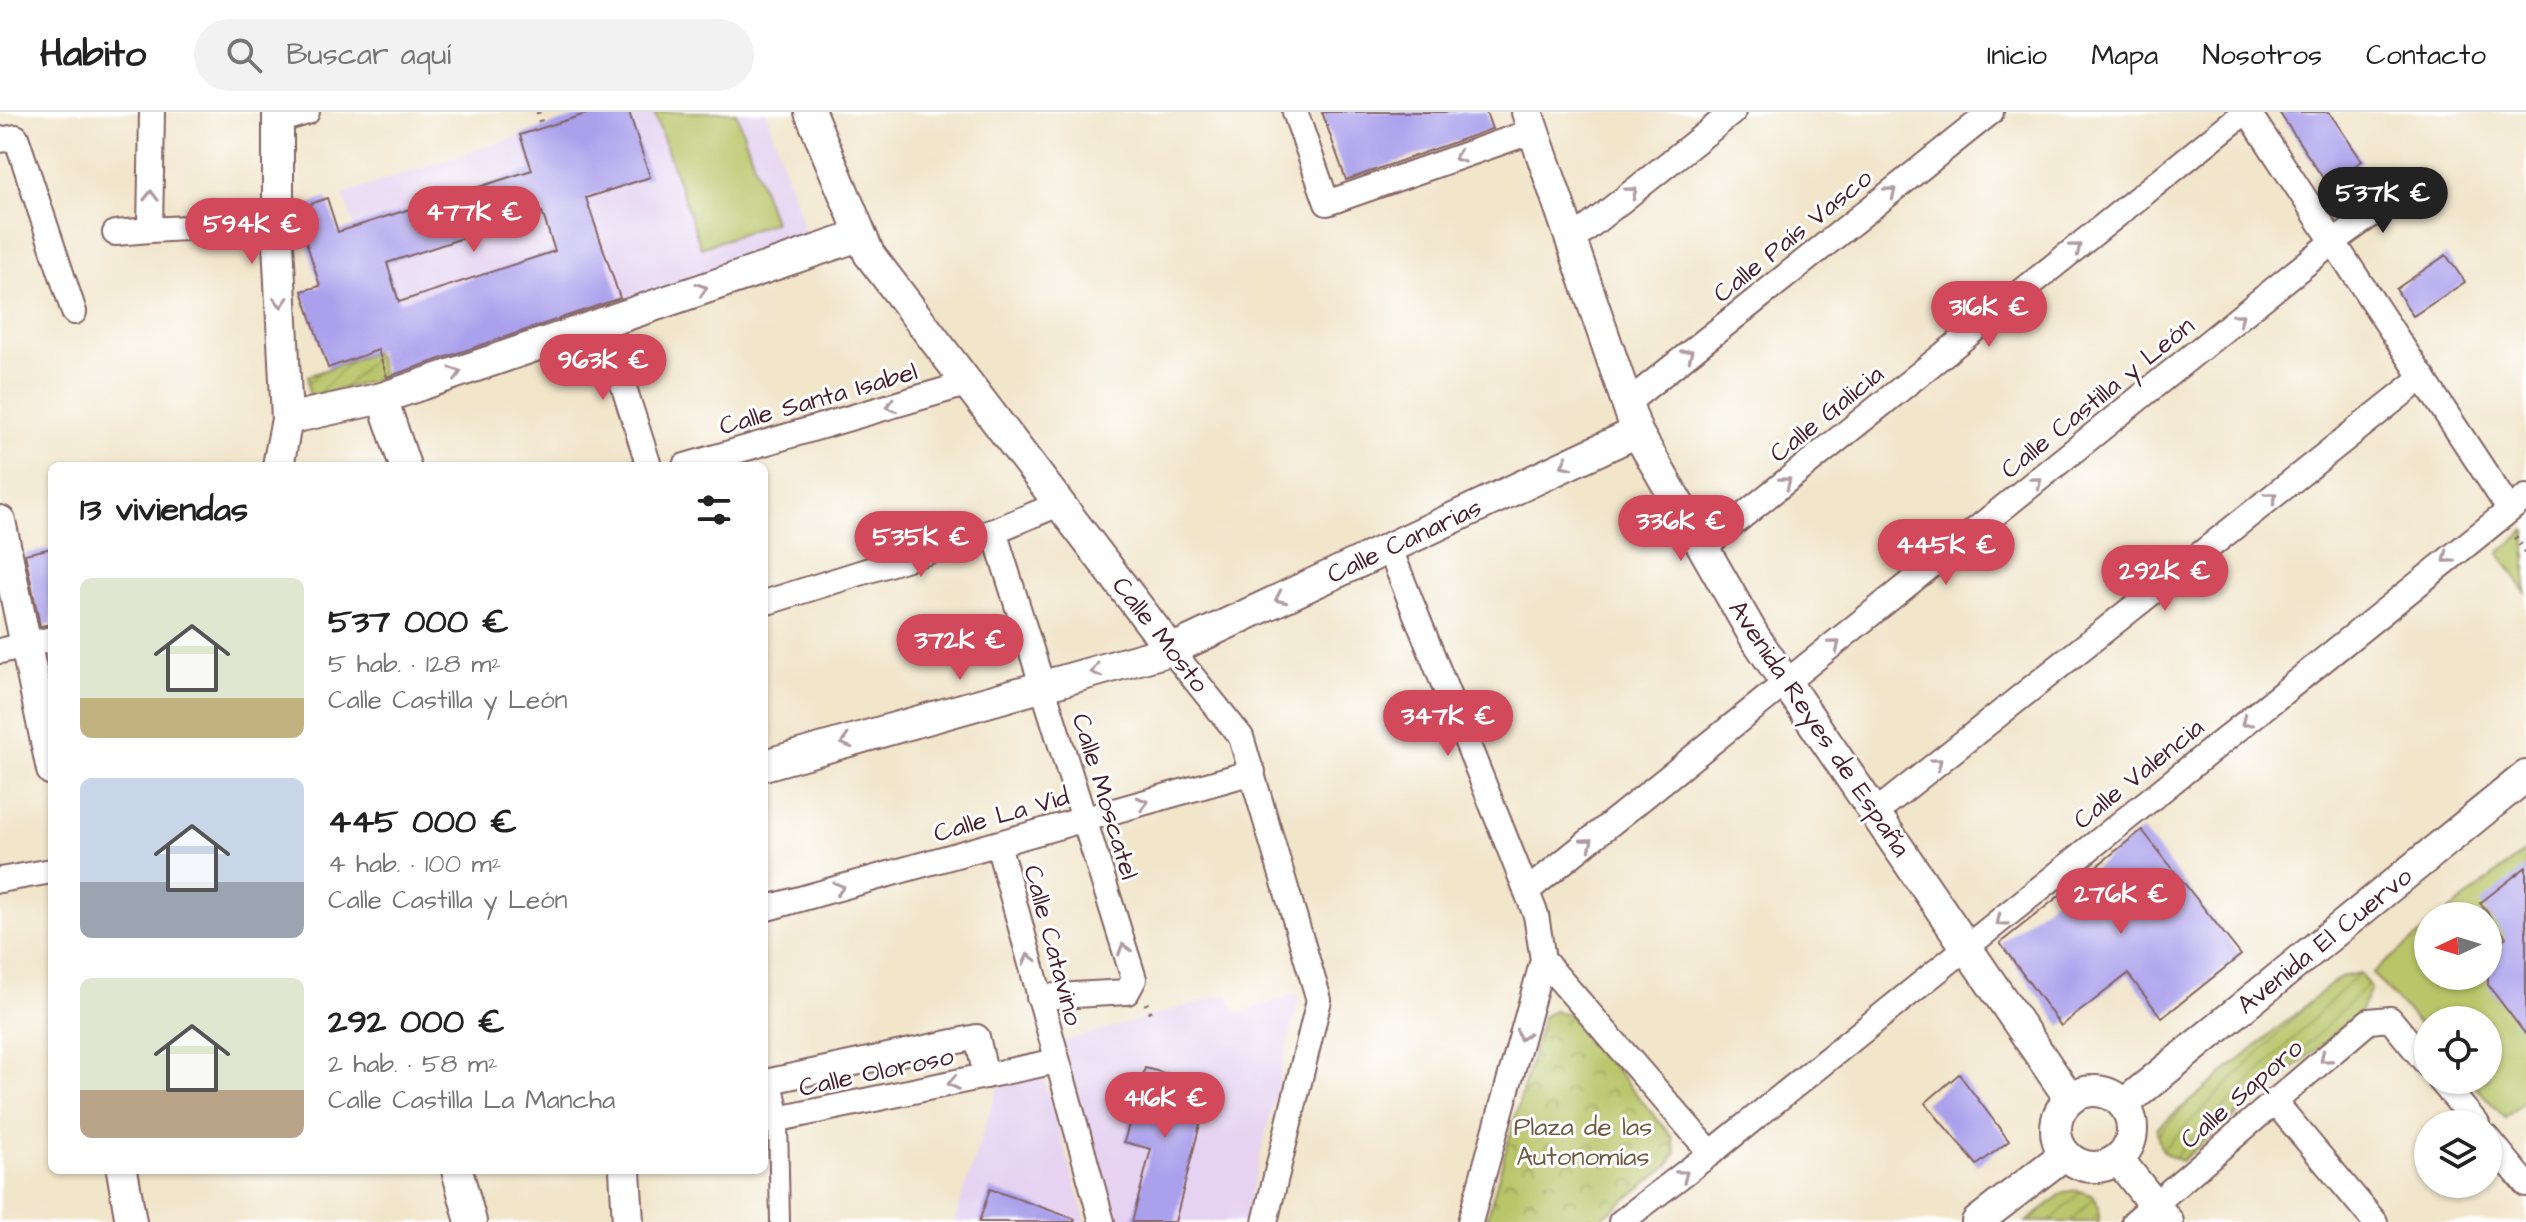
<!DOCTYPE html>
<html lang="es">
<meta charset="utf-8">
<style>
:root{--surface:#fff;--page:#f2f2f2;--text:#222;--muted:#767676;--line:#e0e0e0;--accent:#d1495b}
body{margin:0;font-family:"Architects Daughter",sans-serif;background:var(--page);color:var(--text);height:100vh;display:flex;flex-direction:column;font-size:30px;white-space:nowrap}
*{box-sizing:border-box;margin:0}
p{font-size:26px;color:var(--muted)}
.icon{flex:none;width:44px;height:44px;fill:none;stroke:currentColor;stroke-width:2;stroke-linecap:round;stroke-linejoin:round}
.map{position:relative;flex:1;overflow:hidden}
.panel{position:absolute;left:48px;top:350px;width:720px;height:712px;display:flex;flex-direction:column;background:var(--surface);border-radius:12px;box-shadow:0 2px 6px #0004}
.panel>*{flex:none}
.needle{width:52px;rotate:266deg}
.fabs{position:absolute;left:2414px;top:790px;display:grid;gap:16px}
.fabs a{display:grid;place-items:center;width:88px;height:88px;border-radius:50%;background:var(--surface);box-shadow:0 2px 6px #0004;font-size:40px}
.price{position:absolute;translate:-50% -68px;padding:0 18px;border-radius:28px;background:var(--accent);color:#fff;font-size:26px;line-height:52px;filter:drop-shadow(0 2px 4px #0008)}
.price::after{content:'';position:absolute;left:50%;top:48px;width:24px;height:18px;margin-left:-12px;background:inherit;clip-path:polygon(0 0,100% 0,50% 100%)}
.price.active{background:#222;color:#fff}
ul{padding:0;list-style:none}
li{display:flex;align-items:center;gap:24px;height:200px;padding:0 32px}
li span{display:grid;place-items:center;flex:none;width:224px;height:160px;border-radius:12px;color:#555}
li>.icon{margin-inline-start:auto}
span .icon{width:96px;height:96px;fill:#fffc;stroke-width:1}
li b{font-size:34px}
h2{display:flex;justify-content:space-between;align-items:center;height:96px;padding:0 32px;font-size:34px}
header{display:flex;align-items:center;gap:48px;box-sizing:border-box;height:112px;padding:0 40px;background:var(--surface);border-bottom:2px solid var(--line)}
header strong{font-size:38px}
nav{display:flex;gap:44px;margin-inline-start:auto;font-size:28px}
.search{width:560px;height:72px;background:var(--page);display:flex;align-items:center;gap:20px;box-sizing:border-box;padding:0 28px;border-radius:44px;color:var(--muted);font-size:30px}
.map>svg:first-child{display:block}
.built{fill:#e5d3f1}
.park{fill:url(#park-crowns);stroke:#817249;stroke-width:2}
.garden{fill:url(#garden-furrows);stroke:#817249;stroke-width:2}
.pitch{fill:#b8c567;stroke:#817249;stroke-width:2}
.building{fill:#aba0ec;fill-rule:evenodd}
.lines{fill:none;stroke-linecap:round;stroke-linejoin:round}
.pedestrian-casing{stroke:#846463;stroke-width:22}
.minor-casing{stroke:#846463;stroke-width:28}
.tertiary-casing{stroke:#846463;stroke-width:34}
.path{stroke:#846463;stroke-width:5;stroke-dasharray:2 6;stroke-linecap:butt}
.pedestrian{stroke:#fff;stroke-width:18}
.minor{stroke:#fff;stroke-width:24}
.tertiary{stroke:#fff;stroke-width:30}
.oneway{stroke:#ae9aa0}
.labels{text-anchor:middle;stroke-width:6;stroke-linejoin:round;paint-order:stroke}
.street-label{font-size:26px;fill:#4a1f2b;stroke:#fff}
.park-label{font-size:26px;fill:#705940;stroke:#fff}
</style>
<header>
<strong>Habito</strong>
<div class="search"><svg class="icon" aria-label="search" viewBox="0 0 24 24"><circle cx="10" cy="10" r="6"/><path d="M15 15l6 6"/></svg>Buscar aquí</div>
<nav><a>Inicio</a><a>Mapa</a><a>Nosotros</a><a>Contacto</a></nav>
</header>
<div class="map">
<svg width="2526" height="1110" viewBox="0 0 2526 1110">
<defs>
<pattern id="park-crowns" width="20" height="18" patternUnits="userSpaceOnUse" patternTransform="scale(2)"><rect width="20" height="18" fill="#b8c567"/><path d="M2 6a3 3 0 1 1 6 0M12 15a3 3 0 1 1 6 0" fill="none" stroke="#989f55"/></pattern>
<pattern id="garden-furrows" width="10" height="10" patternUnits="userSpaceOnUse" patternTransform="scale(2)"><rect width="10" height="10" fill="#b8c567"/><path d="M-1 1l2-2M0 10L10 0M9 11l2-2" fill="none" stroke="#989f55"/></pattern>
</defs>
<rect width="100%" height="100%" fill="#fff"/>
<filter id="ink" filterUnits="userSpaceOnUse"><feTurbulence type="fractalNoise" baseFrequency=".0125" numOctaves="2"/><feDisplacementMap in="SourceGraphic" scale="16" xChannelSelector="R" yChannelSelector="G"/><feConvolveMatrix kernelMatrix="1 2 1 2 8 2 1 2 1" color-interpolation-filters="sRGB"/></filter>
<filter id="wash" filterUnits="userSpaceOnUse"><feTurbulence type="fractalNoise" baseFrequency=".006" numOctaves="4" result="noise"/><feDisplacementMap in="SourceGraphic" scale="32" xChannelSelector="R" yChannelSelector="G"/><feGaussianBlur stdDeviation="1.8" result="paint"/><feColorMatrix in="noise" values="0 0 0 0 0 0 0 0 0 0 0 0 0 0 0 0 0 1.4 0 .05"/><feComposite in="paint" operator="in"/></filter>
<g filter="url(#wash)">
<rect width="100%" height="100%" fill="#f1e5ca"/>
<g class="built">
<polygon points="592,0 766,0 808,128 387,265 353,162 369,156 343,82"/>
<polygon points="1228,882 1236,902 1296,882 1299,887 1244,1110 1115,1110 1062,930"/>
<polygon points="1043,964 1086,1110 954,1110 998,975"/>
</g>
<g class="park">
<polygon points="2526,418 2526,481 2499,441"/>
<polygon points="1553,899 1570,902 1672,1025 1676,1040 1669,1053 1597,1110 1486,1110 1543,905"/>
</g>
<g class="garden">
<polygon points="375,240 384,266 309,285 308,264"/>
<path d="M2360 861 2371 877 2359 902 2181 1049C2162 1042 2158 1036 2157 1016L2340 865Z"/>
<polygon points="2077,1078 2094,1084 2099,1096 2099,1110 2026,1110 2064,1080"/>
</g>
<g class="pitch">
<polygon points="654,0 736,0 774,110 701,136"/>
<polygon points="2526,738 2526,988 2505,1006 2470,968 2488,968 2488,908 2428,908 2428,922 2372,861 2428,816 2428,864 2488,864 2488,804 2443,804"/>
</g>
<g id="blocks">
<g class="building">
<path d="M592 0H629L650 65 586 86 620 186 387 265 378 238 328 256 302 179 320 174 296 97 327 86 338 120 532 58 520 23ZM542 100 555 139 399 190 387 151Z"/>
<polygon points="1322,0 1486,0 1492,17 1346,68"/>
<polygon points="2279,0 2329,0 2362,49 2327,72"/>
<polygon points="2446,143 2465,170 2413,204 2396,177"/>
<polygon points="52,436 52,512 40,514 25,442"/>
<polygon points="2142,718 2241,843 2162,906 2128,862 2061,914 2000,831"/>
<polygon points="2526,755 2526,923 2488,873 2488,839 2506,825 2480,791"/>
<polygon points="1145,956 1210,973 1175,1110 1132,1110 1151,1037 1124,1030"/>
<polygon points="1959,962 2009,1029 1977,1053 1925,991"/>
<polygon points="990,1077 1075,1107 1074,1110 979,1110"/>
</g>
</g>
</g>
<g filter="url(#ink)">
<use href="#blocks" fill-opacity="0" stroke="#846463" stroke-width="2"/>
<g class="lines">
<g class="pedestrian-casing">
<polyline id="pedestrian" points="778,1008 780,1110"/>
</g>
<g class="minor-casing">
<g id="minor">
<polyline points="152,0 150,118 277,111"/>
<polyline points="1295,0 1327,91 1533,19"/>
<polyline points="2248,0 2509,397"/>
<polyline points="277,9 307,0"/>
<polyline points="0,28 16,25 74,200"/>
<polyline points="115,121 150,118"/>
<polyline points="1571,129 1733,0"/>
<polyline points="603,210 649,354"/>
<polyline points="1627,291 1991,0"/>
<polyline points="685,354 966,272"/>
<polyline points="994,419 1134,867 1127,880 1039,885"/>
<polyline points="1389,435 1536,803 1543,848 1470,1110"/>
<polyline points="1703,436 2245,0"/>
<polyline points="764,491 994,419 1059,392"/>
<polyline points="1171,538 1241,625 1319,888 1265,1110"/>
<polyline points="0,539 52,527"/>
<polyline points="1876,700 2423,265"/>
<polyline points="998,732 1102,1110"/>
<polyline points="0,768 52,759"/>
<polyline points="1527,779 2333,130 2406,78"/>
<polyline points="764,797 1253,660"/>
<polyline points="1543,848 1711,1041 1621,1110"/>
<polyline points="2440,968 2477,1012"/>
<polyline points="2274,989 2375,1110"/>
<polyline points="778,1008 770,969 977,925 986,964"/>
<polyline points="764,1010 1057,949"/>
<polyline points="2488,1026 2526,1072"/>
<polyline points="1711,1041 2526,385"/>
<polyline points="2134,1110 2369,909 2390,907 2428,953"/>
</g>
</g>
<g class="tertiary-casing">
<g id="tertiary">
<polyline points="278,0 278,131 287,307 278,354"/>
<polyline points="810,0 869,142 1171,538"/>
<polyline points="1527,0 1637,320 1754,524 2070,987"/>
<polyline points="382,286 405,354"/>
<polyline points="287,307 382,286 859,124"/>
<polyline points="0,409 52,658"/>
<polyline points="764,653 1171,538 1637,320"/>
<circle cx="2094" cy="1017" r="38"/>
<polyline points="2124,992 2526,664"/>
<polyline points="2118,1047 2168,1110"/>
<polyline points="122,1058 131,1110"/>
<polyline points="457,1058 471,1110"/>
<polyline points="625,1058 628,1110"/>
<polyline points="1977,1110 2065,1042"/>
</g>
</g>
<g class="path">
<polyline points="538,0 542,16"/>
<polyline points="2515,425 2526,441"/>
<polyline points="1146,891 1152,904"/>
</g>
<use href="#pedestrian" class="pedestrian"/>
<use href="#minor" class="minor"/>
<use href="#tertiary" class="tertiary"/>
</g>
<defs><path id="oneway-chevron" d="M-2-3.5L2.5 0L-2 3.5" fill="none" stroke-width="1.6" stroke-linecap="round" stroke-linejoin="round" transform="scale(2)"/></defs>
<g class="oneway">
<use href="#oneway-chevron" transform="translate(1459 45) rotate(161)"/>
<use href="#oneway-chevron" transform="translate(1632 80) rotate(-39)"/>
<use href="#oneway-chevron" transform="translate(1891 80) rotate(-39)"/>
<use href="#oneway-chevron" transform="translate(151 84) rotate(-89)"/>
<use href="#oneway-chevron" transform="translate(2076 136) rotate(-39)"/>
<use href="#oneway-chevron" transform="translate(702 177) rotate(-19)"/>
<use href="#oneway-chevron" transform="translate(281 190) rotate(87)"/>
<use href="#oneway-chevron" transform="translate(2239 206) rotate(-39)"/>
<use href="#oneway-chevron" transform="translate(1688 242) rotate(-39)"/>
<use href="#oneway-chevron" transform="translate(456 261) rotate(-19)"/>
<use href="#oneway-chevron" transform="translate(891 294) rotate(164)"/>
<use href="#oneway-chevron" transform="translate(1566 352) rotate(155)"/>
<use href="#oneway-chevron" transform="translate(1786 370) rotate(-39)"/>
<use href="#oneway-chevron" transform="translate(2037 370) rotate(-39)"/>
<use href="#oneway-chevron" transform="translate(2272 385) rotate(-39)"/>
<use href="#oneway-chevron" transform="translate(2448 446) rotate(141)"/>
<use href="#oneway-chevron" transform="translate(1280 486) rotate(155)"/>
<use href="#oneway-chevron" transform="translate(1835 533) rotate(-39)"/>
<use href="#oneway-chevron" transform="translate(1096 559) rotate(164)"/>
<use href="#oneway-chevron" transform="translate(2246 610) rotate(141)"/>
<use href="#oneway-chevron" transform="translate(846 630) rotate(164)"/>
<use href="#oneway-chevron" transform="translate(1937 651) rotate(-39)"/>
<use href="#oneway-chevron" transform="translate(1143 691) rotate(-15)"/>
<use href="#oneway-chevron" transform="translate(1588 731) rotate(-39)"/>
<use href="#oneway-chevron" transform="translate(839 776) rotate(-16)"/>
<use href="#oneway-chevron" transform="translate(2001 809) rotate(141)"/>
<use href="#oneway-chevron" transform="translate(1124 837) rotate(-108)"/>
<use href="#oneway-chevron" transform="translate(1029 847) rotate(-105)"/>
<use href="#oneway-chevron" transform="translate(1522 923) rotate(106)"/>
<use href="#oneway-chevron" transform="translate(2325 946) rotate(140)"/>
<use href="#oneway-chevron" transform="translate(953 971) rotate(168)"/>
<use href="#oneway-chevron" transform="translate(1683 1063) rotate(-37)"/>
</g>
</g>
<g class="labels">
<g class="street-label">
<text transform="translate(1792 123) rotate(-39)" y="9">Calle País Vasco</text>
<text transform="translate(2097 285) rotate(-39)" y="9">Calle Castilla y León</text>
<text transform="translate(818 286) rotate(-16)" y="9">Calle Santa Isabel</text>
<text transform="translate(1826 301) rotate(-39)" y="9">Calle Galicia</text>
<text transform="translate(1404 428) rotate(-25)" y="9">Calle Canarias</text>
<text transform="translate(1161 522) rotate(52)" y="9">Calle Mosto</text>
<text transform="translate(1820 616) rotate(56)" y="9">Avenida Reyes de España</text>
<text transform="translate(2138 661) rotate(-39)" y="9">Calle Valencia</text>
<text transform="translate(1106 684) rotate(73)" y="9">Calle Moscatel</text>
<text transform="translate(1001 702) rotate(-16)" y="9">Calle La Vid</text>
<text transform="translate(2324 828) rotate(-39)" y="9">Avenida El Cuervo</text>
<text transform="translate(1054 833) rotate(75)" y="9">Calle Catavino</text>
<text transform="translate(876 959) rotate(-12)" y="9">Calle Oloroso</text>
<text transform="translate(2241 981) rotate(-41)" y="9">Calle Saporo</text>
</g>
<g class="park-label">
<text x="1583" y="1023">Plaza de las<tspan x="1583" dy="30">Autonomías</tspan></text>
</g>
</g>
</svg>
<div class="fabs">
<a><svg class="needle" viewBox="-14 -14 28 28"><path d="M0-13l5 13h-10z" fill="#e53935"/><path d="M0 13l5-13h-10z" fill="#767676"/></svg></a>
<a><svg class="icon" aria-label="locate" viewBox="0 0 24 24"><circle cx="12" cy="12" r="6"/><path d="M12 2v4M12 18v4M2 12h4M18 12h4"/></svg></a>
<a><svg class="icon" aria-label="layers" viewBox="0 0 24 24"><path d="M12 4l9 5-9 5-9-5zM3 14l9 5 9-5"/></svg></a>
</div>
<b class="price active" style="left:2383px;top:123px">537K €</b>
<b class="price" style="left:474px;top:142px">477K €</b>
<b class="price" style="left:252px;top:154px">594K €</b>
<b class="price" style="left:1989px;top:237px">316K €</b>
<b class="price" style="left:603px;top:290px">963K €</b>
<b class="price" style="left:1681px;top:451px">336K €</b>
<b class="price" style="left:921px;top:467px">535K €</b>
<b class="price" style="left:1946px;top:475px">445K €</b>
<b class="price" style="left:2165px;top:501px">292K €</b>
<b class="price" style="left:960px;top:570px">372K €</b>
<b class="price" style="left:1448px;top:646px">347K €</b>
<b class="price" style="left:2121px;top:824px">276K €</b>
<b class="price" style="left:1165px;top:1028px">416K €</b>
<section class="panel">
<h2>13 viviendas<svg class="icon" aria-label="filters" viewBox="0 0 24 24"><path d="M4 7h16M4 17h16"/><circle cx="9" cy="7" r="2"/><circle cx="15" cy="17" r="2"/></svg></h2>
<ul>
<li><span style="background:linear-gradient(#dfe7d0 75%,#c2b280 0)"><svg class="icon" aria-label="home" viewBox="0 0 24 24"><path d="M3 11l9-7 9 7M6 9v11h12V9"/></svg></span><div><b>537 000 €</b><p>5 hab. · 128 m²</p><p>Calle Castilla y León</p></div></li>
<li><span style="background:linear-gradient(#c9d6e8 65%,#9aa5b1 0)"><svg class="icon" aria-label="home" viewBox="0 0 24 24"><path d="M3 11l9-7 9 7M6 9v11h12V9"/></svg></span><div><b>445 000 €</b><p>4 hab. · 100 m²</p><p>Calle Castilla y León</p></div></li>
<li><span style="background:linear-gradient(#dfe7d0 70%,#b9a48a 0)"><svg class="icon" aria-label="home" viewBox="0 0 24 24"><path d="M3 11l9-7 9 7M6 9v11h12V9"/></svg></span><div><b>292 000 €</b><p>2 hab. · 58 m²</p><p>Calle Castilla La Mancha</p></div></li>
</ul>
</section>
</div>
